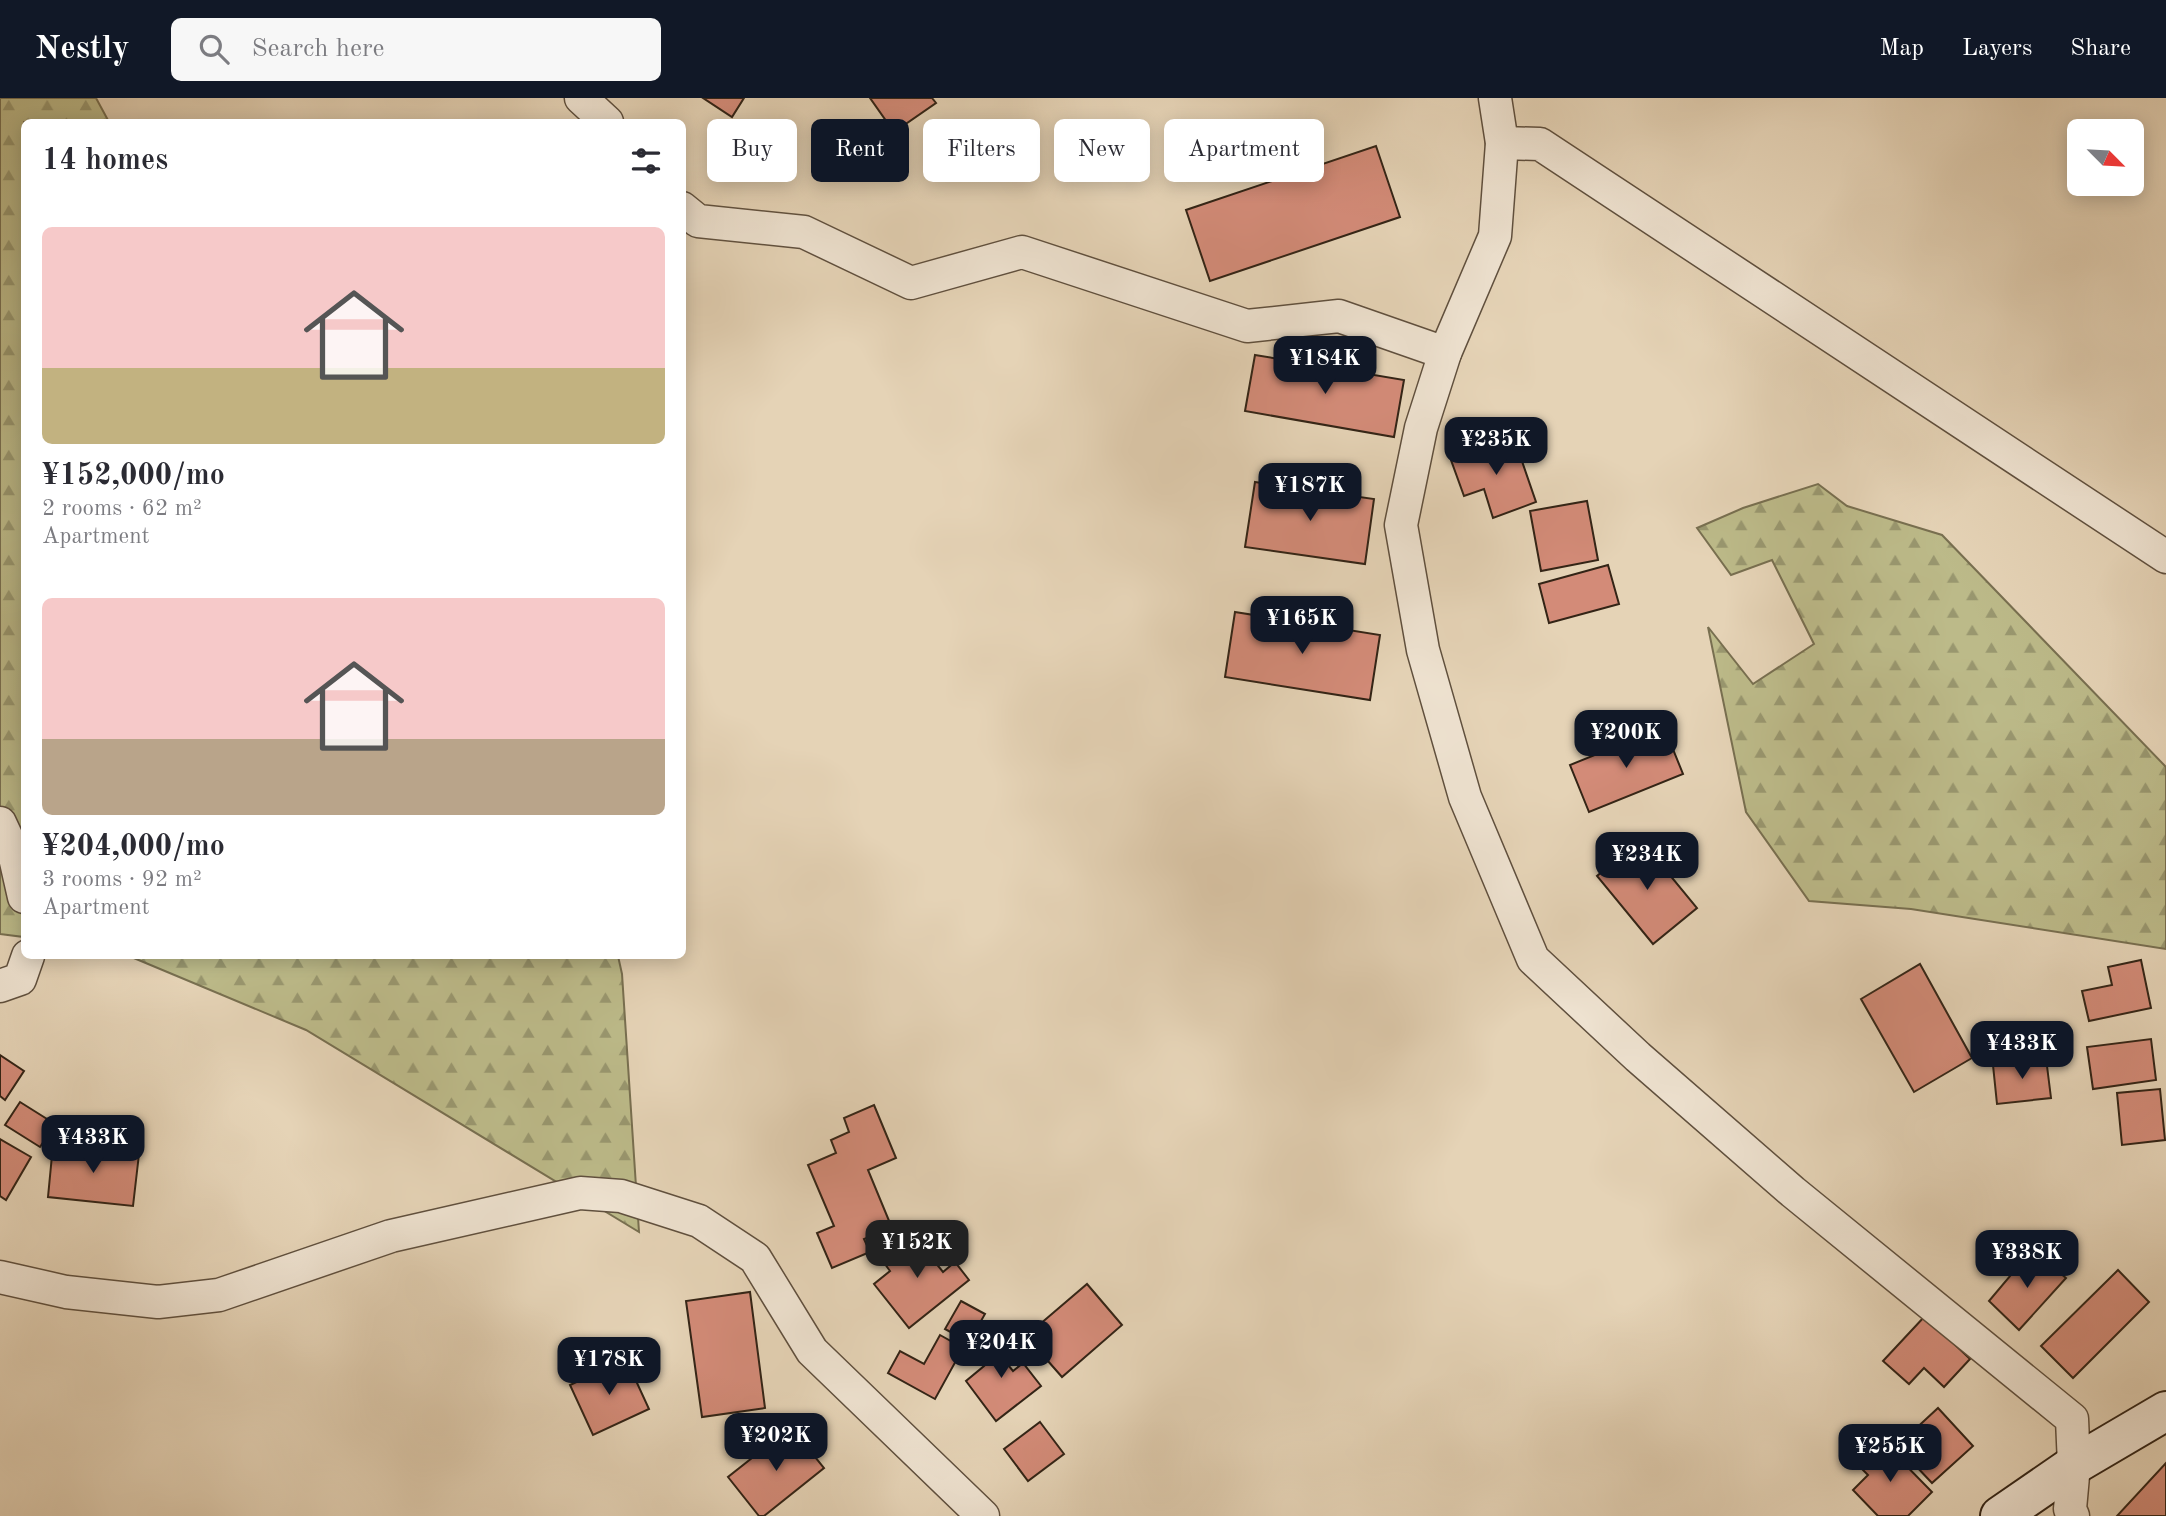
<!DOCTYPE html>
<meta charset="utf-8">
<style>
:root{--surface:#fff;--page:#f7f7f7;--text:#2b2b33;--muted:#7c7c81;--accent:#111827}
body{margin:0;font-family:"Old Standard TT",serif;background:var(--page);color:var(--text);height:100vh;display:flex;flex-direction:column;font-size:26px;white-space:nowrap}
*{box-sizing:border-box;margin:0}
p{font-size:23px;color:var(--muted)}
.icon{flex:none;width:38px;height:38px;fill:none;stroke:currentColor;stroke-width:2;stroke-linecap:round;stroke-linejoin:round}
.map{position:relative;flex:1;overflow:hidden}
.panel{position:absolute;left:21px;top:21px;width:665px;height:840px;display:flex;flex-direction:column;background:var(--surface);border-radius:10px;box-shadow:0 4px 18px #0003}
.panel>*{flex:none}
.hud{position:absolute;left:707px;top:21px;width:665px;height:63px;display:flex;gap:14px}
.needle{width:46px;rotate:114deg}
.buttons{position:absolute;left:2067px;top:21px;display:grid;gap:14px}
.buttons a{display:grid;place-items:center;width:77px;height:77px;border-radius:10px;background:var(--surface);box-shadow:0 4px 18px #0003;font-size:35px}
.price{position:absolute;translate:-50% -60px;padding:0 16px;border-radius:14px;background:var(--accent);color:#fff;font-size:23px;line-height:46px;filter:drop-shadow(0 2px 4px #0008)}
.price::after{content:'';position:absolute;left:50%;top:42px;width:21px;height:16px;margin-left:-10px;background:inherit;clip-path:polygon(0 0,100% 0,50% 100%)}
.price.active{background:#222;color:#fff}
ul{padding:0;list-style:none}
li{display:grid;align-content:center;gap:14px;height:371px;padding:0 21px}
li span{display:grid;place-items:center;height:217px;border-radius:10px;color:#555}
li>.icon{margin-inline-start:auto}
span .icon{width:126px;height:126px;fill:#fffc;stroke-width:1}
li b{font-size:30px}
h2{display:flex;justify-content:space-between;align-items:center;height:84px;padding:0 21px;font-size:30px}
.pill{padding:0 24px;border-radius:10px;background:var(--surface);box-shadow:0 4px 18px #0003;font-size:24px;line-height:63px}
.pill.active{background:var(--accent);color:#fff}
header{display:flex;align-items:center;gap:42px;box-sizing:border-box;height:98px;padding:0 35px;background:var(--accent);color:#fff}
header strong{font-size:33px}
nav{display:flex;gap:38px;margin-inline-start:auto;font-size:24px}
.search{width:490px;height:63px;background:var(--page);display:flex;align-items:center;gap:18px;box-sizing:border-box;padding:0 24px;border-radius:10px;color:var(--muted);font-size:26px}
.map>svg:first-child{display:block}
.forest{fill:url(#forest-firs);stroke:#786f50;stroke-width:2}
.building{fill:#d38b78;stroke:#332416;stroke-width:2}
.lines{fill:none;stroke-linecap:round;stroke-linejoin:round}
.street-casing{stroke:#60503e;stroke-width:35}
.secondary-casing{stroke:#332416;stroke-width:42}
.street{stroke:#eee2d0;stroke-width:32}
.secondary{stroke:#eee2d0;stroke-width:38}
</style>
<header>
<strong>Nestly</strong>
<div class="search"><svg class="icon" aria-label="search" viewBox="0 0 24 24"><circle cx="10" cy="10" r="6"/><path d="M15 15l6 6"/></svg>Search here</div>
<nav><a>Map</a><a>Layers</a><a>Share</a></nav>
</header>
<div class="map">
<svg width="2166" height="1418" viewBox="0 0 2166 1418">
<defs>
<pattern id="forest-firs" width="22" height="20" patternUnits="userSpaceOnUse" patternTransform="scale(1.75)"><rect width="22" height="20" fill="#bcba89"/><path d="M5 1l3.5 6h-7zM16 11l3.5 6h-7z" fill="#99976f"/></pattern>
</defs>
<rect width="100%" height="100%" fill="#e5d3b6"/>
<filter id="stains"><feTurbulence type="fractalNoise" baseFrequency=".00286" numOctaves="4"/><feColorMatrix values="0 0 0 0 .2 0 0 0 0 .09 0 0 0 0 .02 0 0 0 .5 -.17"/></filter>
<radialGradient id="worn" r=".72"><stop offset=".6" stop-color="#630" stop-opacity="0"/><stop offset="1" stop-color="#630" stop-opacity=".3"/></radialGradient>
<g class="forest">
<polygon points="0,0 96,0 109,24 24,24 24,839 0,836"/>
<polygon points="1818,386 1847,408 1942,437 2166,669 2166,851 1911,811 1809,803 1746,714 1708,529 1753,586 1814,546 1772,462 1731,477 1697,430 1743,410"/>
<polygon points="129,858 618,858 622,876 639,1134 306,932"/>
</g>
<g class="building">
<polygon points="703,0 744,0 732,19"/>
<polygon points="870,0 932,0 936,5 894,34"/>
<polygon points="1376,48 1400,119 1210,183 1186,112"/>
<polygon points="1255,257 1404,282 1394,339 1245,313"/>
<polygon points="1514,340 1536,404 1493,420 1484,391 1464,398 1451,362"/>
<polygon points="1255,384 1374,401 1365,466 1245,449"/>
<polygon points="1587,403 1598,462 1541,473 1530,413"/>
<polygon points="1608,467 1619,506 1549,525 1539,486"/>
<polygon points="1235,514 1380,537 1370,602 1225,579"/>
<polygon points="1664,629 1683,676 1589,714 1570,667"/>
<polygon points="1641,742 1697,810 1653,846 1597,778"/>
<polygon points="2141,862 2151,910 2089,923 2082,893 2112,887 2108,869"/>
<polygon points="1920,866 1972,960 1914,994 1861,901"/>
<polygon points="2151,941 2156,982 2093,991 2087,949"/>
<polygon points="0,957 24,973 5,1002 0,998"/>
<polygon points="2046,960 2051,1000 1997,1006 1993,967"/>
<polygon points="2160,991 2165,1042 2122,1047 2117,995"/>
<polygon points="20,1004 55,1026 40,1049 5,1027"/>
<polygon points="874,1007 896,1060 868,1072 892,1130 864,1141 870,1154 832,1170 817,1135 834,1128 808,1067 836,1055 831,1042 849,1034 844,1020"/>
<polygon points="0,1041 31,1059 6,1102 0,1098"/>
<polygon points="53,1047 139,1056 133,1108 48,1099"/>
<polygon points="920,1131 933,1147 926,1153 943,1174 955,1164 969,1182 909,1230 874,1186 890,1173 882,1162"/>
<polygon points="2032,1152 2066,1180 2019,1232 1989,1203"/>
<polygon points="2118,1172 2149,1204 2073,1280 2041,1248"/>
<polygon points="1087,1186 1122,1227 1062,1279 1026,1238"/>
<polygon points="750,1194 765,1310 702,1319 686,1203"/>
<polygon points="961,1203 985,1216 969,1244 945,1231"/>
<polygon points="1925,1218 1970,1261 1944,1289 1924,1270 1909,1286 1883,1263"/>
<polygon points="940,1237 963,1250 935,1301 888,1275 900,1253 924,1266"/>
<polygon points="1002,1238 1015,1254 1004,1262 1013,1273 1023,1265 1041,1288 996,1323 966,1283 984,1268 976,1258"/>
<polygon points="626,1261 649,1311 593,1337 570,1287"/>
<polygon points="1938,1310 1973,1348 1932,1385 1897,1348"/>
<polygon points="1040,1324 1064,1356 1028,1383 1004,1351"/>
<polygon points="791,1329 824,1370 764,1418 759,1418 728,1379"/>
<polygon points="1882,1343 1932,1394 1908,1418 1878,1418 1853,1392 1868,1377 1858,1367"/>
<polygon points="2166,1365 2166,1418 2117,1418"/>
</g>
<g class="lines">
<g class="street-casing">
<g id="street">
<polyline points="581,0 607,24"/>
<polyline points="1495,0 1502,45 1495,138 1445,255 1421,330 1401,427 1423,552 1465,699 1533,861 1638,959 1793,1094 2072,1321 2074,1367 2070,1411 2073,1418"/>
<polyline points="1502,45 1540,46 2166,459"/>
<polyline points="682,110 698,123 804,134 911,185 1022,154 1247,228 1339,218 1445,255"/>
<polyline points="0,725 14,755 24,799"/>
<polyline points="0,888 20,881 28,858"/>
<polyline points="0,1179 66,1194 158,1204 219,1197 391,1138 580,1095 621,1098 699,1123 755,1160 812,1253 983,1418"/>
</g>
</g>
<g class="secondary-casing">
<polyline id="secondary" points="2000,1418 2074,1367 2166,1313"/>
</g>
<use href="#street" class="street"/>
<use href="#secondary" class="secondary"/>
</g>
<rect width="100%" height="100%" filter="url(#stains)"/>
<rect width="100%" height="100%" fill="url(#worn)"/>
</svg>
<div class="buttons">
<a><svg class="needle" viewBox="-14 -14 28 28"><path d="M0-13l5 13h-10z" fill="#e53935"/><path d="M0 13l5-13h-10z" fill="#7c7c81"/></svg></a>
</div>
<b class="price" style="left:1325px;top:298px">¥184K</b>
<b class="price" style="left:1496px;top:379px">¥235K</b>
<b class="price" style="left:1310px;top:425px">¥187K</b>
<b class="price" style="left:1302px;top:558px">¥165K</b>
<b class="price" style="left:1626px;top:672px">¥200K</b>
<b class="price" style="left:1647px;top:794px">¥234K</b>
<b class="price" style="left:2022px;top:983px">¥433K</b>
<b class="price" style="left:93px;top:1077px">¥433K</b>
<b class="price active" style="left:917px;top:1182px">¥152K</b>
<b class="price" style="left:2027px;top:1192px">¥338K</b>
<b class="price" style="left:1001px;top:1282px">¥204K</b>
<b class="price" style="left:609px;top:1299px">¥178K</b>
<b class="price" style="left:776px;top:1375px">¥202K</b>
<b class="price" style="left:1890px;top:1386px">¥255K</b>
<div class="hud">
<a class="pill">Buy</a>
<a class="pill active">Rent</a>
<a class="pill">Filters</a>
<a class="pill">New</a>
<a class="pill">Apartment</a>
</div>
<section class="panel">
<h2>14 homes<svg class="icon" aria-label="filters" viewBox="0 0 24 24"><path d="M4 7h16M4 17h16"/><circle cx="9" cy="7" r="2"/><circle cx="15" cy="17" r="2"/></svg></h2>
<ul>
<li><span style="background:linear-gradient(#f6c9c9 65%,#c2b280 0)"><svg class="icon" aria-label="home" viewBox="0 0 24 24"><path d="M3 11l9-7 9 7M6 9v11h12V9"/></svg></span><div><b>¥152,000/mo</b><p>2 rooms · 62 m²</p><p>Apartment</p></div></li>
<li><span style="background:linear-gradient(#f6c9c9 65%,#b9a48a 0)"><svg class="icon" aria-label="home" viewBox="0 0 24 24"><path d="M3 11l9-7 9 7M6 9v11h12V9"/></svg></span><div><b>¥204,000/mo</b><p>3 rooms · 92 m²</p><p>Apartment</p></div></li>
</ul>
</section>
</div>
